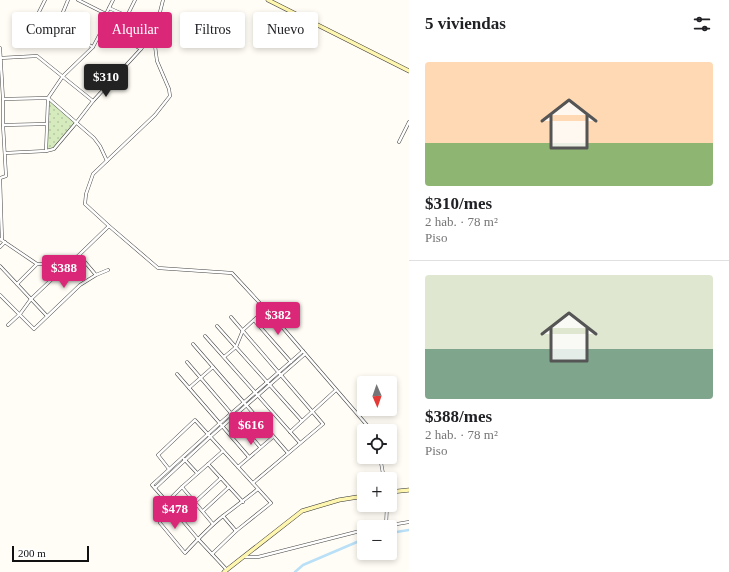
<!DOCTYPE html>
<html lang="es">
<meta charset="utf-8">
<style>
:root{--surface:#fff;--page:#f6f6f6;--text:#202124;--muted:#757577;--line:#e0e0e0;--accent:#db2777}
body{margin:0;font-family:Georgia,serif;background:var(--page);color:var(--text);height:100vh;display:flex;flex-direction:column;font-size:15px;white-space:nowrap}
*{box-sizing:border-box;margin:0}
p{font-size:13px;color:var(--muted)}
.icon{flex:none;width:22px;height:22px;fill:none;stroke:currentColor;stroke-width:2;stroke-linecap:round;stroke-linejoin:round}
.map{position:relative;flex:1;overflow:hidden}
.side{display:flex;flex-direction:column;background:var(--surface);width:320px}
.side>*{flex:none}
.banner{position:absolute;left:12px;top:12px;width:337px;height:36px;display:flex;gap:8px}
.needle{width:26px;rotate:178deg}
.buttons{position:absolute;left:357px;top:376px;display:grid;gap:8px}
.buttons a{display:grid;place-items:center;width:40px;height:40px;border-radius:4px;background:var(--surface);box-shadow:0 2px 6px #0003;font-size:20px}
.scale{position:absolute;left:12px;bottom:10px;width:77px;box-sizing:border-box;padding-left:4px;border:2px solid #111;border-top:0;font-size:11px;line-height:14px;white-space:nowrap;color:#111;-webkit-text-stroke:3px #fff;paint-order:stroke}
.price{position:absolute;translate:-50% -34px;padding:0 9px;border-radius:4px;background:var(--accent);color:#fff;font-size:13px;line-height:26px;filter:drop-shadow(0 1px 2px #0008)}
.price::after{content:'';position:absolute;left:50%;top:24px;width:12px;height:9px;margin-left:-6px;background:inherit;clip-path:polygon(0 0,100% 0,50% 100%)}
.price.current{background:#222;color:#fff}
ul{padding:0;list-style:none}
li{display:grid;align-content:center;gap:8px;height:212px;padding:0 16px}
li+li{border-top:1px solid var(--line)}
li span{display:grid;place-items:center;height:124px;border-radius:4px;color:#555}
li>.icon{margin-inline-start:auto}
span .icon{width:72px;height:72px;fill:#fffc;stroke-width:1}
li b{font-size:17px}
h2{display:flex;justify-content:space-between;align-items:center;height:48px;padding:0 16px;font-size:17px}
.tag{padding:0 14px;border-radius:4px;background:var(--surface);box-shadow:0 2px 6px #0003;font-size:14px;line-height:36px}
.tag.current{background:var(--accent);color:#fff}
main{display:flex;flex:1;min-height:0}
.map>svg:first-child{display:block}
.grass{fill:url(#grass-dots)}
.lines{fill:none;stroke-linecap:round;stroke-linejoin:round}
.canal{stroke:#b9e0f7;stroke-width:2.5}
.minor-casing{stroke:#444;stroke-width:3.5}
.secondary-casing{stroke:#333;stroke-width:4.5}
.minor{stroke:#fff;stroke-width:2.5}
.secondary{stroke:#fff6b0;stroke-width:3.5}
</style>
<main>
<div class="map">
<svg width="409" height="572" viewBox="0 0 409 572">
<defs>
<pattern id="grass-dots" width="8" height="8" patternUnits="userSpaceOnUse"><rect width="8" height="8" fill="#d5ebbd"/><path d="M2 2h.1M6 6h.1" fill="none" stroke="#b6c8a1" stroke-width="1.8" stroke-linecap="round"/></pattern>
</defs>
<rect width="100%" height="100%" fill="#fffdf5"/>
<polygon class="grass" points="48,98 76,123 54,149 46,151"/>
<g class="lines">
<g class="canal">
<polyline points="390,533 409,530"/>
<polyline points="295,572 303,565 364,539"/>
</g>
<g class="minor-casing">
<g id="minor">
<polyline points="45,0 36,18 93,47"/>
<polyline points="78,0 106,14"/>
<polyline points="163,0 159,16 155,31 154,38 157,61 169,89 170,96 155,115 93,174 86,194 85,204 109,226 158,268 232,273 283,328 372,431"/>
<polyline points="127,16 135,0"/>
<polyline points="103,28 141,49"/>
<polyline points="56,29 68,0"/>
<polyline points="0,48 3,99 3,125 6,176 0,178 2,240"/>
<polyline points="0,58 37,56 93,101"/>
<polyline points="3,99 48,98 94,138 100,146 107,161"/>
<polyline points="3,125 46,124"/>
<polyline points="399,142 409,122"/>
<polyline points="46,151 48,98 63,76 93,47 103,28 106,14 113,0"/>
<polyline points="5,153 46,151 54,149 76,123 93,101 141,49 155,31 127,16 109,8"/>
<polyline points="0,239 37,264"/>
<polyline points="0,247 5,242"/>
<polyline points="79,255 96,275"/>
<polyline points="0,266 47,316"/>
<polyline points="17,284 37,264 68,264"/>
<polyline points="0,295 34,329 80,285 96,275 108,270"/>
<polyline points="231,317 323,424 253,483"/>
<polyline points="254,320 291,362"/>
<polyline points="8,325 20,314 31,299 68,264 79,255 109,226"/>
<polyline points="217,326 302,421"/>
<polyline points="205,336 300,443"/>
<polyline points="193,344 288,453"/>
<polyline points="224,357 236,347 243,330 266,309"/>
<polyline points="187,362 260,447"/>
<polyline points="177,374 249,457"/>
<polyline points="189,388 213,367"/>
<polyline points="290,432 336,390"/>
<path d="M223 451 182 487 159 510 160 523 185 553C197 540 209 527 223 516 235 507 247 498 258 489"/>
<polyline points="380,457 384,479"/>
<polyline points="184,459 197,473"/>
<polyline points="208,464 243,502"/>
<polyline points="238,467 273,437"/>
<polyline points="169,469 158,455 195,420 271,503 236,531 212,554"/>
<polyline points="182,487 213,524"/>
<polyline points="155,488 210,437 305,354"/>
<polyline points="195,502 221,478"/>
<polyline points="203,511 229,487"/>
<polyline points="223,516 236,531"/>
<polyline points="386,526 387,505"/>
<polyline points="379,527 409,522"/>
<polyline points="245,557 258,557 364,530"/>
<polyline points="227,570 198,539 167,502 152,485 219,424 303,351"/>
</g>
</g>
<g class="secondary-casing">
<g id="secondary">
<polyline points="268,0 409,71"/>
<polyline points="390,492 409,490"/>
<polyline points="224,572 302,511 339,500 364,496"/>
</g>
</g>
<use href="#minor" class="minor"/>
<use href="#secondary" class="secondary"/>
</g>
</svg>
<div class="buttons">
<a><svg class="needle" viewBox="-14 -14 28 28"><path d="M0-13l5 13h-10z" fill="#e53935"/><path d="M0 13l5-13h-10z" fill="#757577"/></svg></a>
<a><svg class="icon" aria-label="locate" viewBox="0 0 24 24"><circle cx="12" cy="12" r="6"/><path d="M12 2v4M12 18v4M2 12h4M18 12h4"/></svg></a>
<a>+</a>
<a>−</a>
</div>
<div class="scale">200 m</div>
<b class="price current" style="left:106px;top:98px">$310</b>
<b class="price" style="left:64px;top:289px">$388</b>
<b class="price" style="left:278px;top:336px">$382</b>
<b class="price" style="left:251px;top:446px">$616</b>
<b class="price" style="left:175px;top:530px">$478</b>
<div class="banner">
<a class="tag">Comprar</a>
<a class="tag current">Alquilar</a>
<a class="tag">Filtros</a>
<a class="tag">Nuevo</a>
</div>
</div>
<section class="side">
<h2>5 viviendas<svg class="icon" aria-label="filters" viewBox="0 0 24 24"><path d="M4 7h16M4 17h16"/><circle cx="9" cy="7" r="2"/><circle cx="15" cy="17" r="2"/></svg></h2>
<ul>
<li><span style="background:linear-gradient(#ffd9b3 65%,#8fb573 0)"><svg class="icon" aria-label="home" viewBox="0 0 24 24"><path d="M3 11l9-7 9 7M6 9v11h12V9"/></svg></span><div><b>$310/mes</b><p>2 hab. · 78 m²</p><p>Piso</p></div></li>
<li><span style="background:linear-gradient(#dfe7d0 60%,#7fa58c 0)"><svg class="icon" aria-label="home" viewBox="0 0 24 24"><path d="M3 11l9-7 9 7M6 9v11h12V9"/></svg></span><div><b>$388/mes</b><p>2 hab. · 78 m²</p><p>Piso</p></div></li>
</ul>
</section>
</main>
